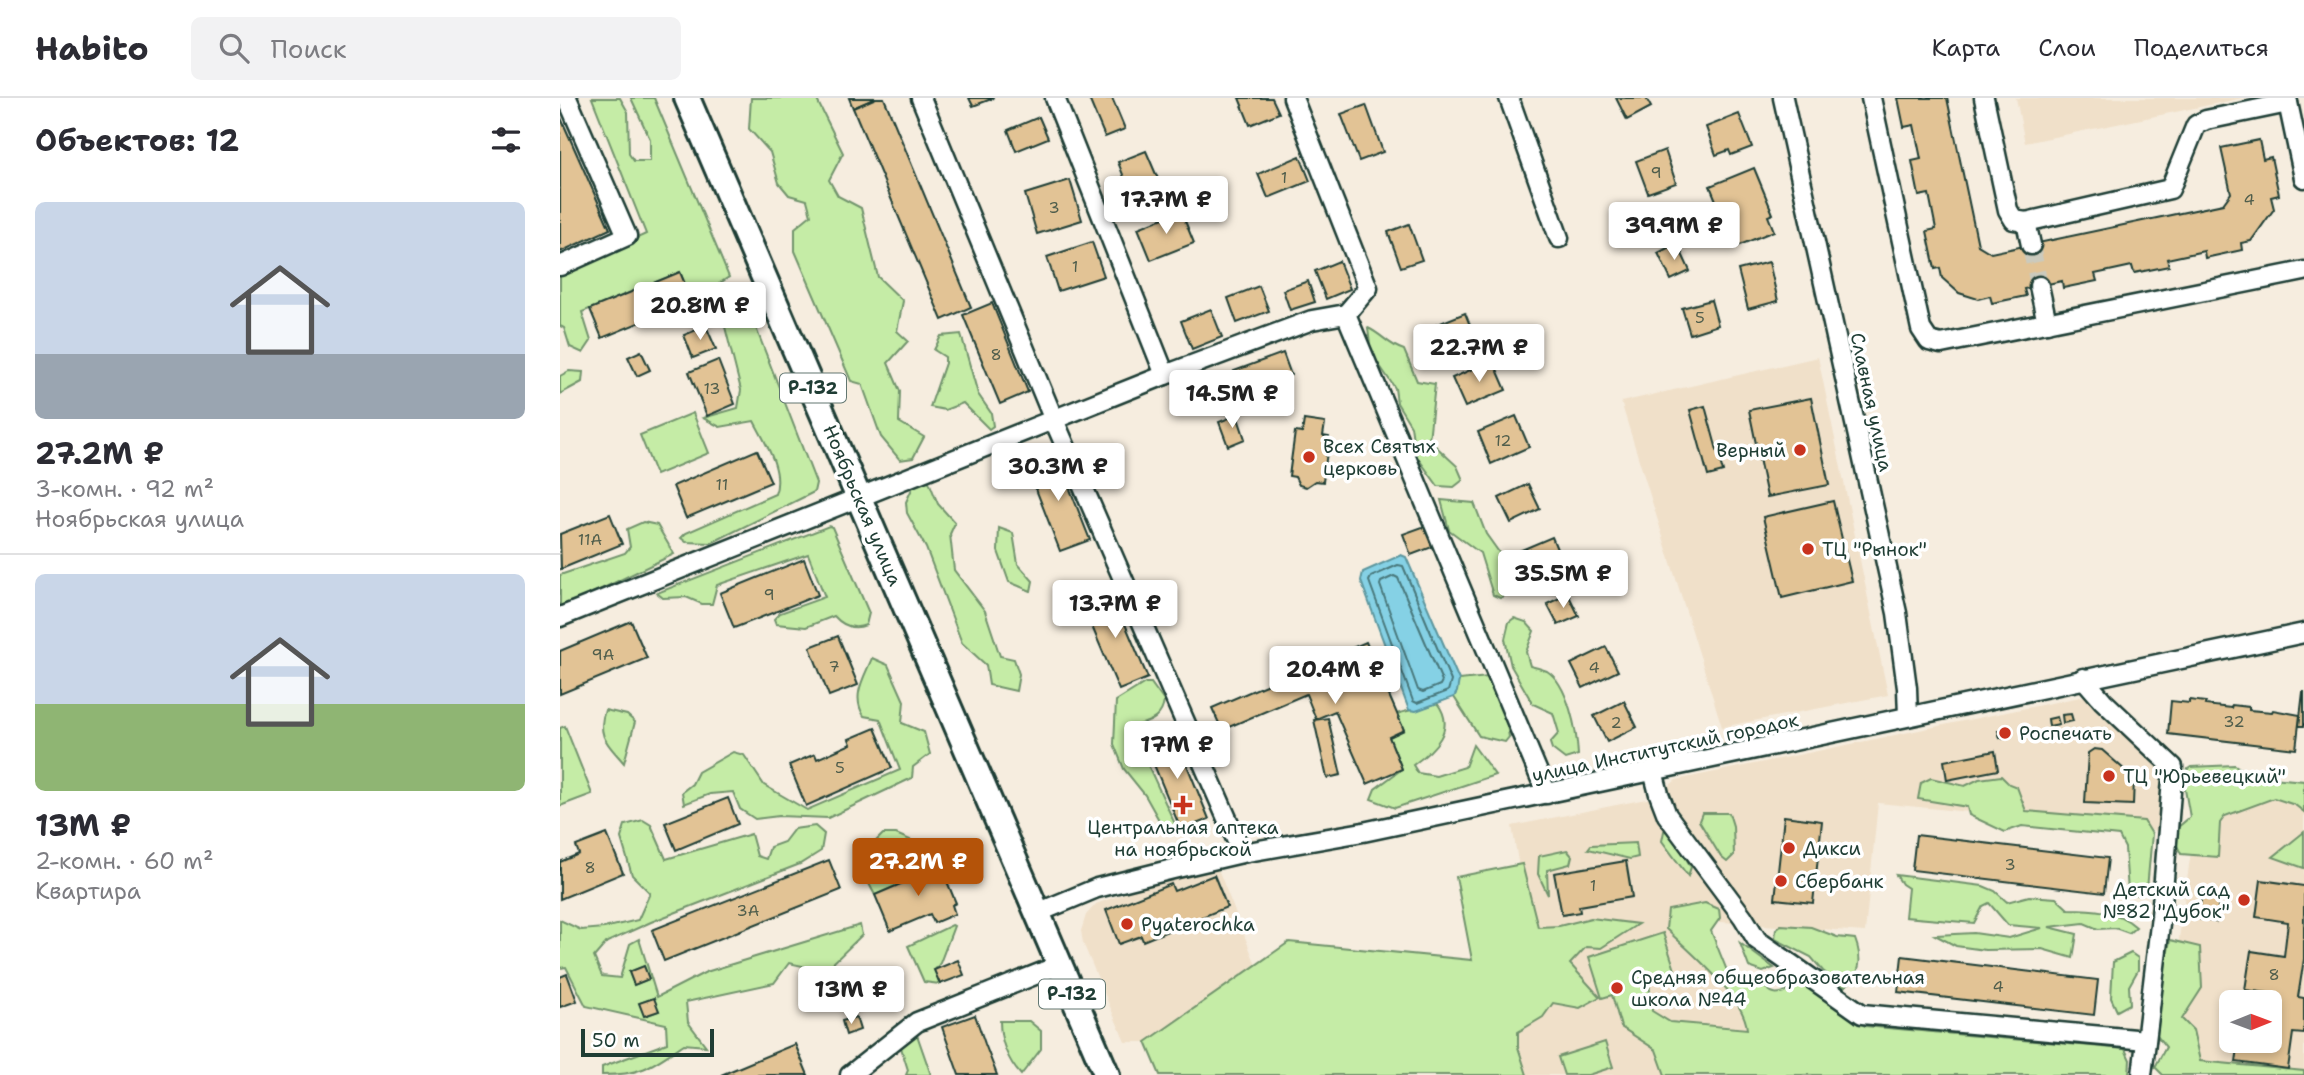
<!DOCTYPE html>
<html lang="ru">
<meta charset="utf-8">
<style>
:root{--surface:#fff;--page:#f2f2f3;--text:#2b2b33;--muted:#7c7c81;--line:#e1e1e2;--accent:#b45309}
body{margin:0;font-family:"Shantell Sans",sans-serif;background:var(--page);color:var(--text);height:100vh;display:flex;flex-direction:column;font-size:26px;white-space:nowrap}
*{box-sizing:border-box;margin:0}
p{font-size:23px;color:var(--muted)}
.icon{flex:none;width:38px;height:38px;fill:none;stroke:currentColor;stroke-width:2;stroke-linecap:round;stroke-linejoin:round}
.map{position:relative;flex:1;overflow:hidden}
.drawer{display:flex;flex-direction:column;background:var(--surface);width:560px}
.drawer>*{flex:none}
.needle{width:46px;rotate:89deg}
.tools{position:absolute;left:1659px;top:892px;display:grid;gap:14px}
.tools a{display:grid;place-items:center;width:63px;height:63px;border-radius:10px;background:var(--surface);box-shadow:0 4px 10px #0003;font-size:35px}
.scale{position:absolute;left:21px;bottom:18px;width:133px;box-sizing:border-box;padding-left:7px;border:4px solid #1f3d34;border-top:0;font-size:19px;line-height:24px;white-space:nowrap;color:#1f3d34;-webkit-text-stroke:5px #fff;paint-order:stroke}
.price{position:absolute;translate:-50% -60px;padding:0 16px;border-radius:7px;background:#fff;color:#222;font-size:23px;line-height:46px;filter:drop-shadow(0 2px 4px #0008)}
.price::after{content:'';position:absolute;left:50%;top:42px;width:21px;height:16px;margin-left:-10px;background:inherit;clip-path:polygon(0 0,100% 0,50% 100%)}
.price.active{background:var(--accent);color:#fff}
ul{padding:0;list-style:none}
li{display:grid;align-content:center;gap:14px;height:371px;padding:0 35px}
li+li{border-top:2px solid var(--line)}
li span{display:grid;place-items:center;height:217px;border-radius:10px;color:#555}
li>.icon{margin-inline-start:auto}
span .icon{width:126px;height:126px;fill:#fffc;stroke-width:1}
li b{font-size:30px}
h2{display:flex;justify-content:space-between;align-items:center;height:84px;padding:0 35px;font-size:30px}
header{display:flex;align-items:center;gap:42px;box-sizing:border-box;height:98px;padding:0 35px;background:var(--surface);border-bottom:2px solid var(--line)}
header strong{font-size:33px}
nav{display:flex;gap:38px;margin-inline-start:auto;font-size:24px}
.search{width:490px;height:63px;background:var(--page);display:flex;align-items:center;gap:18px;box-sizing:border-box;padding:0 24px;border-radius:10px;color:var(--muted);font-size:26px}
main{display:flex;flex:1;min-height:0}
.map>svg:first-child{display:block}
.built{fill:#f0e0c9;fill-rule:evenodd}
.green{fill:#c5eca6;stroke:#72946d;stroke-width:2;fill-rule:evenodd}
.water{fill:#85d1e5;stroke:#5c969e;stroke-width:2}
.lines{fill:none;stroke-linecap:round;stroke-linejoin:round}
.shore{stroke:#48787b;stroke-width:2}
.building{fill:#e2c395;stroke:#1f3d34;stroke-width:2}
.minor-tunnel{stroke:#cbcabd;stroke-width:18;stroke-dasharray:18 9;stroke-linecap:butt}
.minor-casing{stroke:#1f3d34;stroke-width:23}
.highway-casing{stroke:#1f3d34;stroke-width:30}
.minor{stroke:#fff;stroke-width:18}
.highway{stroke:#fff;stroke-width:24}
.poi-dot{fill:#c8321e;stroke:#fff;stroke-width:2.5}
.labels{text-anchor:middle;stroke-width:7;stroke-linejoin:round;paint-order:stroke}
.number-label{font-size:16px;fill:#505e4c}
.shield{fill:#fff;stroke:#627771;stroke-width:2}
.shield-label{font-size:18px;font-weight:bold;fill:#1f3d34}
.street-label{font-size:19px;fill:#1f3d34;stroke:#fff}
.poi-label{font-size:19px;fill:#1f3d34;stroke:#fff;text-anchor:start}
</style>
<header>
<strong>Habito</strong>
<div class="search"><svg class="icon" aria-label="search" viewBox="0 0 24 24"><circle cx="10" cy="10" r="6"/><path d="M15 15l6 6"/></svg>Поиск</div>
<nav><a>Карта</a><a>Слои</a><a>Поделиться</a></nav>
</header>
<main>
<section class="drawer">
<h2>Объектов: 12<svg class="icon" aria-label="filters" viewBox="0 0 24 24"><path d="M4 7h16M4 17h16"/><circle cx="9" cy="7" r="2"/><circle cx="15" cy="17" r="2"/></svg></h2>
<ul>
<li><span style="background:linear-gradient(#c9d6e8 70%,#9aa5b1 0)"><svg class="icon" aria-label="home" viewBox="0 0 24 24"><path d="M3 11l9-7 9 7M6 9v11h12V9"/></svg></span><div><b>27.2M ₽</b><p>3-комн. · 92 m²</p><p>Ноябрьская улица</p></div></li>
<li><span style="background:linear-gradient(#c9d6e8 60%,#8fb573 0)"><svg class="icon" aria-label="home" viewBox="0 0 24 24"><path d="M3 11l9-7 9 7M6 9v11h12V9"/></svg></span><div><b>13M ₽</b><p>2-комн. · 60 m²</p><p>Квартира</p></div></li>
</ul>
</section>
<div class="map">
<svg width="1744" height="977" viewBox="0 0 1744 977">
<rect width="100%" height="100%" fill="#f6eddf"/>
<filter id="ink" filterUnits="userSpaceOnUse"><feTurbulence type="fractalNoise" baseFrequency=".0143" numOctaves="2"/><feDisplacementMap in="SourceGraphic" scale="14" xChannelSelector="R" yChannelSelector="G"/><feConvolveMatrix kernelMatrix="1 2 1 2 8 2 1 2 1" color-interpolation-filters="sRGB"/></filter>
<g filter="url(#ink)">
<g class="built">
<polygon points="1456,0 1683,0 1465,45"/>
<polygon points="1258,259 1328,597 1162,629 1061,304"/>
<polygon points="1525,598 1604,669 1599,733 1318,705 1305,834 1118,821 1203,927 1569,977 967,977 930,853 972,845 952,728 1096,699 1116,682"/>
<path d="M1640 687 1744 700V977L1602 966ZM1671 905H1710V943H1671Z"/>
<polygon points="658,771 696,867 586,944 565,944 523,845 521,833 526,817 536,806 604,781"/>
</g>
<g class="green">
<polygon points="32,0 60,0 68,14 69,56 74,63 90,63 90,41 71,0 94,0 169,179 132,203 120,174 22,214 31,243 23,255 10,249 4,230 0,228 0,176 86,136"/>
<polygon points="191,0 256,0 283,55 269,82 278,98 301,110 318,179 343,203 337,233 348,243 328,265 340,293 339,324 364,339 353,360 340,362 321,339 302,286 291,283 235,153 235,130 251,117 247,102 229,97 219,85 210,54 189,31"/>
<path d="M184 199 256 385 254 394 151 445 126 444 121 440 126 435 215 396C224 373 205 344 194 323L160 329 143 320 178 310 181 292 163 221 164 206 172 201Z"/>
<path d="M808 230C823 237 828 247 844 252L857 283 875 286 869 342 897 368 903 382 894 389 878 388 855 356 851 328 837 305 835 290 811 255Z"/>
<polygon points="401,236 418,296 431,315 433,328 429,331 403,305 385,312 370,309 385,265 385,259 374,252 381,238"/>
<polygon points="9,273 23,274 22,284 0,296 0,278"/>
<polygon points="133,315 149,355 96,377 80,337"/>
<polygon points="368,381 378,406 395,425 390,436 394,472 425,513 440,558 454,561 459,576 456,593 429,587 426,567 402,545 366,450 347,415 346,404 356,382"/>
<polygon points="881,402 914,405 926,436 953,474 951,493 940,500 933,497 920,455 889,432"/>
<polygon points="83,424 97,427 114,456 0,511 0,477 65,455 70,449 67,431"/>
<path d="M269 428 272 429 309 515 306 527C294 532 283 528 274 518L246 529 216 526 214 521 220 515 265 499 248 456 157 487 152 506H142L126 499 103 500 97 495Z"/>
<polygon points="439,430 453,435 458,466 473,483 471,493 449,484 438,453"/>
<path d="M954 520 966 524 974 533 966 554 970 568C975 569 982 571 987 573 1008 586 1017 634 1018 657L1005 661 992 651 990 645 999 635 993 615 973 606 951 568 945 541 949 524Z"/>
<path d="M312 560 328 567 344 603 342 625 364 634 370 656 353 669 352 680 268 720 219 718 195 721 180 711 173 694 150 696 124 706 122 694 132 686 138 674 173 654 184 657 204 687 247 712 340 672 320 621 304 618C291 598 304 580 312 560Z"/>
<path d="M928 579C939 599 946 616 949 639L945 644 919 638 894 599 899 582Z"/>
<path d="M585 585H591L604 603C602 623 586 624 571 630L615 726 610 732 604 731 585 697 564 671 554 646 556 603Z"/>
<path d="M877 605C897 631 874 652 853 667L858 675 876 678 905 669 913 647 935 677 835 710 811 701 815 691 842 671 829 639 844 632 837 616C851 611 863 611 877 605Z"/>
<path d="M45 612 67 617 75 624 64 665C48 646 36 639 45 612Z"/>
<polygon points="5,628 32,696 0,708 0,630"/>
<polygon points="1675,667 1691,678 1744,683 1744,714 1735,707 1714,700 1665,718 1660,725 1658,759 1621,756 1611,735 1630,719 1622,675 1631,669"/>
<polygon points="1441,678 1449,686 1457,689 1466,713 1584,723 1592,736 1587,791 1578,797 1568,794 1565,750 1559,738 1462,728 1445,734 1409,717 1407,709 1358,701 1361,685 1371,680 1405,688 1419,681"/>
<polygon points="1142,715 1169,715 1173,728 1174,757 1167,764 1161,759 1139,723"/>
<path d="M83 722 91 727 106 761 191 736 197 758 206 761 210 749 224 744 234 731 255 728 264 736 261 753 240 766 91 824 47 844 34 859 42 878 60 880 70 846 79 841 97 899 146 874 300 827 302 837 265 873 229 865 214 885 126 904 128 924 146 948 124 946C92 968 82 977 42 977V969L107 945 106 926 26 908 6 869 0 870V822L21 832 44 830 78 822 90 795 72 777 61 740 65 727ZM84 868 89 881 74 887 69 874ZM93 900 99 913 85 918 80 905Z"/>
<polygon points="1104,733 1111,734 1131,769 1128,778 1102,743"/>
<polygon points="1744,734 1744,770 1713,759"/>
<path d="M323 736H336L367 749 373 762 354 771 357 779 315 797C299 768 298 760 323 736Z"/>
<polygon points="1076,745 1078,759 1070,761 1028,751 1031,747"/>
<polygon points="1007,752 1012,758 1010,766 987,772 988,797 978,776 979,758"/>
<polygon points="962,766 978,829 999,828 1031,820 1078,826 1041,850 1026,849 1010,866 1040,899 1020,910 993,905 983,919 958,934 958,949 967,977 600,977 586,944 729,844 912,862 896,779"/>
<path d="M1336 777 1423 788 1435 793 1447 804 1469 798 1496 800 1508 811C1531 811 1558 812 1576 829L1569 835 1555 830 1538 831 1524 825 1489 829 1517 836 1513 860 1482 851 1425 852 1396 848 1375 837 1414 835 1449 840 1482 830 1448 827 1429 805 1423 808 1414 825 1345 819 1348 790 1342 786Z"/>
<path d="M1145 805 1159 811 1160 820 1151 833 1172 885C1179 885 1190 883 1197 885 1212 890 1208 901 1230 892L1233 881 1241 882 1305 928 1565 951 1570 962 1569 977H1105L1096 952 1061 929 1052 897 1042 900 1029 859 1103 835 1116 875 1089 884 1092 913 1110 924 1187 931C1184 898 1130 854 1106 831L1108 812Z"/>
<polygon points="392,827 394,828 380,865 375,872 380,886 364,884 348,848"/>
<path d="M1221 827 1251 829 1277 839 1295 841C1302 859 1302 878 1284 889L1263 873 1251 859 1215 841 1216 831Z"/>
<polygon points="1610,842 1640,849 1642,890 1622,921 1633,932 1640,963 1744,973 1744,977 1603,977 1595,969 1606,949 1593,933"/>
<polygon points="1180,845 1214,870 1203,874 1189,869"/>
<polygon points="1571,855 1578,860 1578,872 1569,888 1570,906 1557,913 1551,900 1553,864"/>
<path d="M440 923H469L481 933V951L461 977C448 963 440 943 440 923Z"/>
<polygon points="355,931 371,977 346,977 348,972 338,940"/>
<polygon points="1045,944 1053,969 1028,977 1004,977 998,959"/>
</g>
<polygon class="water" points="841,457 846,459 899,582 897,594 894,599 856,613 849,612 801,483 803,474"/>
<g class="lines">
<g class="shore">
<polygon points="838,467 843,468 891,583 888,593 857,605 853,603 809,483 811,479"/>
<polygon points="834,478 838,480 882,583 880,587 863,594 858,592 820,487 821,484"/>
</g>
</g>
<g class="building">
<polygon points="289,0 316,0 293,10"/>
<polygon points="316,0 324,0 411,209 382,222 293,10"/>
<polygon points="409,0 434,0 413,8"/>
<polygon points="552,0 565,31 545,39 529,1"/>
<polygon points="679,0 712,0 719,15 690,27"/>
<polygon points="1056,0 1086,0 1091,9 1067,22"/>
<polygon points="1338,0 1387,0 1418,147 1431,155 1663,106 1671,95 1661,50 1699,42 1703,61 1711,59 1719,97 1711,99 1714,111 1691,143 1681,145 1682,152 1645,160 1644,153 1607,161 1609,168 1574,175 1572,168 1535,176 1537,183 1503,190 1502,183 1464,191 1466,198 1432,205 1430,198 1418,201 1399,195 1382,180 1380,170 1375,171 1367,133 1376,131 1369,96 1359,98 1352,63 1361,61 1354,27 1344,29"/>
<polygon points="806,7 823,54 799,63 781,16"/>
<polygon points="1179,16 1192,49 1171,57 1169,52 1156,57 1146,29"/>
<polygon points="0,18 50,131 0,154"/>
<polygon points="479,19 488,40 456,53 448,32"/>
<polygon points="1105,52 1116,85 1088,95 1076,63"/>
<polygon points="586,53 598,81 569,92 558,64"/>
<polygon points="740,58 750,83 708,100 698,76"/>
<polygon points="1194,70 1213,116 1208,118 1214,133 1175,149 1150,88"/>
<polygon points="510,82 522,122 477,136 465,96"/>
<polygon points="621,113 634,145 591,162 578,130"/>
<polygon points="849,126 862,162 841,169 828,134"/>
<polygon points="532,144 544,178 498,193 487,159"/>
<polygon points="1117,145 1130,173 1111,182 1098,155"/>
<polygon points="779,163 790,191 766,201 755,173"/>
<polygon points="1209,164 1218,203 1188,211 1178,172"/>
<polygon points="120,174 132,203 42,240 30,211"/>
<polygon points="748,183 755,204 730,212 723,192"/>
<polygon points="699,188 709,213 677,225 668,200"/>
<polygon points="1151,202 1158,227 1130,236 1122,210"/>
<polygon points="432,205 468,294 440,306 403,217"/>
<polygon points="651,211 662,239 632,251 621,223"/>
<polygon points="905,215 914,237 882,251 873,228"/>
<polygon points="146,228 156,251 133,260 124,237"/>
<polygon points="81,253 90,272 77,278 68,259"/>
<polygon points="723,255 731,277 681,295 674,273"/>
<polygon points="158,262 175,306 147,318 129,274"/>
<polygon points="933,262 946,292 905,309 892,280"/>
<polygon points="1251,300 1269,387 1207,399 1189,312"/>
<polygon points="1145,308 1163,374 1148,378 1130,312"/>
<polygon points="677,317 685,341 668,348 659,324"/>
<polygon points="956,318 969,349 931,366 918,334"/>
<polygon points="744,322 765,325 763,338 769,339 763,384 755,383 746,389 739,387 735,379 729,378 735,334 742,335"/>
<polygon points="197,352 211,384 126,420 113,388"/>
<polygon points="496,356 530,442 500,453 467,368"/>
<polygon points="968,386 980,411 951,425 939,400"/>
<polygon points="1273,403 1292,483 1222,500 1203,419"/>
<polygon points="50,416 62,446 1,471 0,436"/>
<polygon points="868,427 875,448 851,457 843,436"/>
<polygon points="992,439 1001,461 969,475 959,453"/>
<polygon points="244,461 258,497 174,530 160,495"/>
<polygon points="551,493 588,580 559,592 522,505"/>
<polygon points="1008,496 1019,518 998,527 987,506"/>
<polygon points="71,523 87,560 0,596 0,553"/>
<polygon points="278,538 298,587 269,598 250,549"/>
<polygon points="806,544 844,632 829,639 842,671 807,686 775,613 756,621 746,596 662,632 652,610"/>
<polygon points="1046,549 1058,573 1023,590 1011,566"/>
<polygon points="1743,594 1744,594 1744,628 1739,628"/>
<polygon points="1629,602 1646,604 1645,607 1671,610 1672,607 1689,609 1689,612 1712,614 1713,612 1740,617 1736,651 1608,636 1611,603 1629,605"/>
<polygon points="1064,603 1077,629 1047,644 1034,618"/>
<polygon points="1511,616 1513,623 1503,625 1502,617"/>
<polygon points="1497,619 1499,626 1489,628 1488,621"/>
<polygon points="768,620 781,677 767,680 754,622"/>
<polygon points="315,630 332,670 246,708 229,667 255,656 257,661 291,646 289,641"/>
<polygon points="1450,631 1451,638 1440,640 1438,633"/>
<polygon points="613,633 649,721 621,732 585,645"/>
<polygon points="1534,651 1542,652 1574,680 1573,707 1525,705 1528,655"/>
<polygon points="1435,653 1438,672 1387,682 1384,663"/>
<polygon points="168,700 178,726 116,752 105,725"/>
<polygon points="1224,718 1262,723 1253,805 1215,801"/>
<polygon points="47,736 63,775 0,801 0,764 19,756 16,748"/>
<polygon points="1356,737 1548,760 1544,795 1352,772"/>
<polygon points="269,762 281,792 104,863 92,832"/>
<polygon points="373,762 377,770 381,769 396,805 392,807 395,816 374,825 370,816 330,833 315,797 357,779 353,771"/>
<polygon points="1066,763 1072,799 1019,808 1020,814 1002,817 994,775"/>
<polygon points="654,777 667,809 583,843 581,838 559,846 546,812 611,786 614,793"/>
<polygon points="1701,782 1744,788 1744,861 1738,899 1744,900 1744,936 1733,935 1728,971 1676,964 1679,943 1710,943 1710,931 1713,932 1718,896 1685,892 1691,853 1724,858 1728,824 1696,819"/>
<polygon points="1642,795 1660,797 1656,824 1638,821"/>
<polygon points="1342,858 1538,882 1534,917 1338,894"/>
<polygon points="398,862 404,877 380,886 374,872"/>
<polygon points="84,868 89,881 74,887 69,874"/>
<polygon points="7,876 17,903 0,909 0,879"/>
<polygon points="94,900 99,913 84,918 79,905"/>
<polygon points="415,917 425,946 437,977 399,977 394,963 382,929"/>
<polygon points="296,919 300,932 286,937 282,923"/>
<polygon points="235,946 248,977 161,977"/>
</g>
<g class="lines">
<polyline class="minor-tunnel" points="1471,147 1479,188"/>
<g class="minor-casing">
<g id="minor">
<polyline points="361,0 494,322 682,755"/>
<polyline points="495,0 605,277"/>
<polyline points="733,0 808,190 786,216"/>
<polyline points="949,0 999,140"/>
<polyline points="1223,0 1337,515 1347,590 1348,618"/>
<polyline points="1311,0 1361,231 1369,243 1381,246 1744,173"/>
<polyline points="1424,0 1448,112 1454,122 1466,124 1610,91 1636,27 1646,22 1728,5"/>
<polyline points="1727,0 1744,80"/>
<polyline points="1466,124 1471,147"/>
<polyline points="0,168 67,138 7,0"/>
<polyline points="1479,188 1487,225"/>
<polyline points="786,216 987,696"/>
<polyline points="0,519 605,277 752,222 786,216"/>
<polyline points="1523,580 1543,603 1613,669 1601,818 1582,977"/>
<polyline points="1093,673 1099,696 1107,717 1183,819 1197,842 1302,916 1586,942"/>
<polyline points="477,815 537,790 613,771 682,755 803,734 1744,535"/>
<polyline points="290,977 357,924 500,867"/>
</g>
</g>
<g class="highway-casing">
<polyline id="highway" points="127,0 547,977"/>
</g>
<use href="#minor" class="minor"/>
<use href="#highway" class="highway"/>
</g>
</g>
<g class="poi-dot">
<circle cx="1240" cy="352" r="7"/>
<circle cx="749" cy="359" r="7"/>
<circle cx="1248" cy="451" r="7"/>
<circle cx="1445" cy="635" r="7"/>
<circle cx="1549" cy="678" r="7"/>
<path d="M619.5 696.5h7v7h7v7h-7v7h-7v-7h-7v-7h7z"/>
<circle cx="1229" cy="750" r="7"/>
<circle cx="1221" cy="783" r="7"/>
<circle cx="1684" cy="802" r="7"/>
<circle cx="567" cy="826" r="7"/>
<circle cx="1057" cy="890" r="7"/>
</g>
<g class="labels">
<g class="number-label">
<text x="1096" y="80">9</text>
<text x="724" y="85">1</text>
<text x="1689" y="107">4</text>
<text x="494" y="115">3</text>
<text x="515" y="174">1</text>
<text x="1140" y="225">5</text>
<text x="436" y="262">8</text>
<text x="152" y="296">13</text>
<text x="943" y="348">12</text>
<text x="162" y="392">11</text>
<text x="30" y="447">11А</text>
<text x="209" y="502">9</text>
<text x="43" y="562">9А</text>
<text x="274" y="574">7</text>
<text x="1034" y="575">4</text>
<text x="1674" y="629">32</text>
<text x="1056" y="630">2</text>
<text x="280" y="675">5</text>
<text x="1450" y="772">3</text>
<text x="30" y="775">8</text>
<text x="1033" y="793">1</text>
<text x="188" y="818">3А</text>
<text x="1714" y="882">8</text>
<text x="1438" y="894">4</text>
</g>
<g class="shield">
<rect x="220" y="275.5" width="66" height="29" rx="5"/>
<rect x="479" y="881.5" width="66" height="29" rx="5"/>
</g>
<g class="shield-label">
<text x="253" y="296">Р-132</text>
<text x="512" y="902">Р-132</text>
</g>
<g class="street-label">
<text transform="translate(1312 304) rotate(78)" y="7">Славная улица</text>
<text transform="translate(303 407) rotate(67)" y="7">Ноябрьская улица</text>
<text transform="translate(1105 649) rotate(-12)" y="7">улица Институтский городок</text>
</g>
<g class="poi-label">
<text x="763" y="355">Всех Святых<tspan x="763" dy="22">церковь</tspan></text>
<text x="1226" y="359" text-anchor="end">Верный</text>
<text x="1262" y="458">ТЦ "Рынок"</text>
<text x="1459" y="642">Роспечать</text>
<text x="1563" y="685">ТЦ "Юрьевецкий"</text>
<text x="623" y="736" text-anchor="middle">Центральная аптека<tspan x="623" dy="22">на ноябрьской</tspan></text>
<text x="1243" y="757">Дикси</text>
<text x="1235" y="790">Сбербанк</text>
<text x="1670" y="798" text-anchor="end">Детский сад<tspan x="1670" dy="22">№82 "Дубок"</tspan></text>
<text x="581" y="833">Pyaterochka</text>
<text x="1071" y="886">Средняя общеобразовательная<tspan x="1071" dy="22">школа №44</tspan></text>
</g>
</g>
</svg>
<div class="tools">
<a><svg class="needle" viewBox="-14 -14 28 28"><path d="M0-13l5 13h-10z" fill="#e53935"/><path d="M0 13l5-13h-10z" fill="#7c7c81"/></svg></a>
</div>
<div class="scale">50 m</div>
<b class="price" style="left:606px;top:138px">17.7M ₽</b>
<b class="price" style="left:1114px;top:164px">39.9M ₽</b>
<b class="price" style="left:140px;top:244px">20.8M ₽</b>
<b class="price" style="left:919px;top:286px">22.7M ₽</b>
<b class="price" style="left:672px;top:332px">14.5M ₽</b>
<b class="price" style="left:498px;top:405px">30.3M ₽</b>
<b class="price" style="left:1003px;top:512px">35.5M ₽</b>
<b class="price" style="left:555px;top:542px">13.7M ₽</b>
<b class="price" style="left:775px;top:608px">20.4M ₽</b>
<b class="price" style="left:617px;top:683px">17M ₽</b>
<b class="price active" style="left:358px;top:800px">27.2M ₽</b>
<b class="price" style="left:291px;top:928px">13M ₽</b>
</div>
</main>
